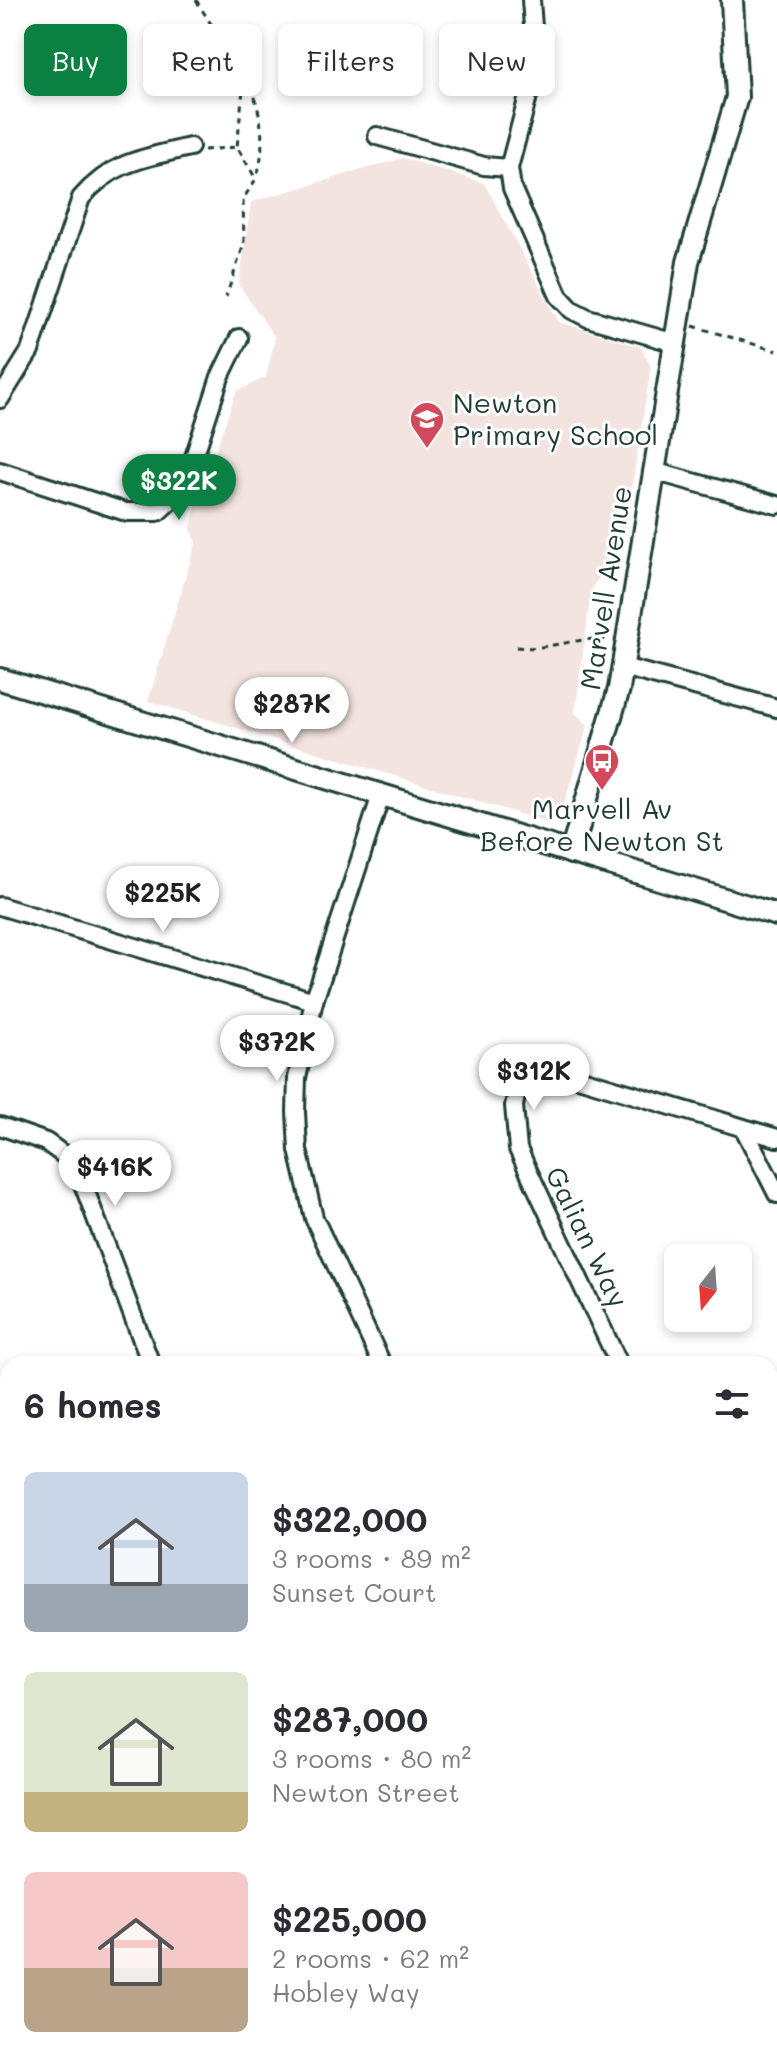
<!DOCTYPE html>
<meta charset="utf-8">
<style>
:root{--surface:#fff;--page:#f7f7f7;--text:#2b2b33;--muted:#7c7c81;--accent:#0b8043}
body{margin:0;font-family:Mali,sans-serif;background:var(--page);color:var(--text);height:100vh;display:flex;flex-direction:column;font-size:30px;white-space:nowrap}
*{box-sizing:border-box;margin:0}
p{font-size:26px;color:var(--muted)}
.icon{flex:none;width:44px;height:44px;fill:none;stroke:currentColor;stroke-width:2;stroke-linecap:round;stroke-linejoin:round}
.map{position:relative;flex:1;overflow:hidden}
.panel{position:absolute;left:0px;top:1356px;width:778px;height:712px;display:flex;flex-direction:column;background:var(--surface);border-radius:24px 24px 0 0;box-shadow:0 4px 12px #0003}
.panel>*{flex:none}
.hud{position:absolute;left:24px;top:24px;width:730px;height:72px;display:flex;gap:16px}
.needle{width:52px;rotate:197deg}
.fabs{position:absolute;left:664px;top:1244px;display:grid;gap:16px}
.fabs a{display:grid;place-items:center;width:88px;height:88px;border-radius:12px;background:var(--surface);box-shadow:0 4px 12px #0003;font-size:40px}
.price{position:absolute;translate:-50% -68px;padding:0 18px;border-radius:28px;background:#fff;color:#222;font-size:26px;line-height:52px;filter:drop-shadow(0 2px 4px #0008)}
.price::after{content:'';position:absolute;left:50%;top:48px;width:24px;height:18px;margin-left:-12px;background:inherit;clip-path:polygon(0 0,100% 0,50% 100%)}
.price.active{background:var(--accent);color:#fff}
ul{padding:0;list-style:none}
li{display:flex;align-items:center;gap:24px;height:200px;padding:0 24px}
li span{display:grid;place-items:center;flex:none;width:224px;height:160px;border-radius:12px;color:#555}
li>.icon{margin-inline-start:auto}
span .icon{width:96px;height:96px;fill:#fffc;stroke-width:1}
li b{font-size:34px}
h2{display:flex;justify-content:space-between;align-items:center;height:96px;padding:0 24px;font-size:34px}
.tag{padding:0 28px;border-radius:12px;background:var(--surface);box-shadow:0 4px 12px #0003;font-size:28px;line-height:72px}
.tag.active{background:var(--accent);color:#fff}
.map>svg:first-child{display:block}
.built{fill:#f4e4e0}
.green{fill:#caeaa2;stroke:#74946b;stroke-width:2}
.lines{fill:none;stroke-linecap:round;stroke-linejoin:round}
.service-casing{stroke:#1f3d34;stroke-width:14}
.minor-casing{stroke:#1f3d34;stroke-width:22}
.tertiary-casing{stroke:#1f3d34;stroke-width:26}
.path{stroke:#1f3d34;stroke-width:3;stroke-dasharray:6 6;stroke-linecap:butt}
.service{stroke:#fff;stroke-width:8}
.minor{stroke:#fff;stroke-width:16}
.tertiary{stroke:#fff;stroke-width:20}
.rail-casing{stroke:#1f3d34;stroke-width:8}
.rail{stroke:#fff;stroke-width:5;stroke-dasharray:15;stroke-linecap:butt}
.labels{text-anchor:middle;stroke-width:6;stroke-linejoin:round;paint-order:stroke}
.poi-label{font-size:28px;fill:#1f3d34;stroke:#fff;text-anchor:start}
.street-label{font-size:28px;fill:#1f3d34;stroke:#fff}
</style>
<div class="map">
<svg width="777" height="2068" viewBox="0 0 777 2068">
<rect width="100%" height="100%" fill="#fff"/>
<filter id="ink" filterUnits="userSpaceOnUse"><feTurbulence type="fractalNoise" baseFrequency=".0125" numOctaves="2"/><feDisplacementMap in="SourceGraphic" scale="16" xChannelSelector="R" yChannelSelector="G"/><feConvolveMatrix kernelMatrix="1 2 1 2 8 2 1 2 1" color-interpolation-filters="sRGB"/></filter>
<g filter="url(#ink)">
<polygon class="built" points="403,158 484,183 559,322 641,347 651,367 622,548 593,586 589,608 575,713 588,725 561,814 546,822 148,701 196,543 191,528 195,509 236,392 266,377 275,338 239,285 251,202"/>
<g class="green">
<polygon points="777,1462 777,1865 770,1863 770,1465"/>
<polygon points="0,1920 8,1925 8,2009 0,2007"/>
</g>
<g class="lines">
<g class="service-casing">
<polyline id="service" points="776,2068 773,2045 777,2032"/>
</g>
<g class="minor-casing">
<g id="minor">
<polyline points="531,0 536,66 509,168 512,188 559,296 572,310 588,318 675,343"/>
<polyline points="377,136 484,166 509,168"/>
<path d="M0 399 30 351 81 198C113 161 144 158 190 147"/>
<polyline points="0,471 126,512 158,512 184,488 220,377 239,338"/>
<polyline points="653,471 777,505"/>
<polyline points="623,667 777,708"/>
<polyline points="381,795 314,1001 297,1078 296,1112 298,1150 314,1218 382,1364"/>
<polyline points="0,906 314,1001"/>
<polyline points="0,1126 46,1142 75,1163 151,1364"/>
<polyline points="744,1129 777,1194"/>
<polyline points="619,1364 518,1149 514,1106 519,1081 537,1070 552,1070 777,1138"/>
<polyline points="770,1448 777,1446"/>
<polyline points="0,1489 8,1486"/>
<polyline points="0,1569 8,1591"/>
<polyline points="0,1907 8,1912"/>
<polyline points="0,2023 8,2025"/>
<polyline points="125,2060 138,2068"/>
<polyline points="246,2060 259,2068"/>
<polyline points="481,2060 492,2068"/>
</g>
</g>
<g class="tertiary-casing">
<g id="tertiary">
<polyline points="0,679 777,915"/>
<polyline points="571,853 619,689 688,262 737,97 732,0"/>
</g>
</g>
<g class="path">
<polyline points="196,0 222,42 238,56 245,70 237,147"/>
<path d="M247 74C260 108 268 143 256 179"/>
<polyline points="204,150 237,147 256,179 243,199 244,244 226,297"/>
<polyline points="693,326 777,351"/>
<path d="M516 647C550 651 579 635 611 640"/>
<polyline points="0,1868 8,1877"/>
<polyline points="280,2060 292,2068"/>
</g>
<use href="#service" class="service"/>
<use href="#minor" class="minor"/>
<use href="#tertiary" class="tertiary"/>
<g class="rail-casing">
<g id="rail">
<polyline points="0,1804 8,1811"/>
<polyline points="380,2060 391,2068"/>
</g>
</g>
<use href="#rail" class="rail"/>
</g>
</g>
<defs>
<g id="school-pin" transform="scale(1.8)"><path d="M0 17L-7.5 6A9.5 9.5 0 1 1 7.5 6Z" fill="#d1495b" stroke="#fff"/><path d="M0-5L7-2L0 1L-7-2ZM-4 1L0 2.5L4 1V4Q0 6-4 4Z" fill="#fff"/></g>
<g id="bus-pin" transform="scale(1.8)"><path d="M0 17L-7.5 6A9.5 9.5 0 1 1 7.5 6Z" fill="#d1495b" stroke="#fff"/><path d="M-5-6H5V4H4V6H2V4H-2V6H-4V4H-5ZM-3.5-4V0h7V-4ZM-3.5 1.2v1.5H-2V1.2ZM2 1.2v1.5H3.5V1.2Z" fill="#fff"/></g>
</defs>
<g fill-rule="evenodd">
<use href="#school-pin" x="427" y="419"/>
<use href="#bus-pin" x="602" y="761"/>
</g>
<g class="labels">
<g class="poi-label">
<text x="453" y="413">Newton<tspan x="453" dy="32">Primary School</tspan></text>
<text x="602" y="819" text-anchor="middle">Marvell Av<tspan x="602" dy="32">Before Newton St</tspan></text>
</g>
<g class="street-label">
<text transform="translate(606 588) rotate(-81)" y="10">Marvell Avenue</text>
<text transform="translate(587 1237) rotate(64)" y="10">Galian Way</text>
</g>
</g>
</svg>
<div class="fabs">
<a><svg class="needle" viewBox="-14 -14 28 28"><path d="M0-13l5 13h-10z" fill="#e53935"/><path d="M0 13l5-13h-10z" fill="#7c7c81"/></svg></a>
</div>
<b class="price active" style="left:179px;top:522px">$322K</b>
<b class="price" style="left:292px;top:745px">$287K</b>
<b class="price" style="left:163px;top:934px">$225K</b>
<b class="price" style="left:277px;top:1083px">$372K</b>
<b class="price" style="left:534px;top:1112px">$312K</b>
<b class="price" style="left:115px;top:1208px">$416K</b>
<div class="hud">
<a class="tag active">Buy</a>
<a class="tag">Rent</a>
<a class="tag">Filters</a>
<a class="tag">New</a>
</div>
<section class="panel">
<h2>6 homes<svg class="icon" aria-label="filters" viewBox="0 0 24 24"><path d="M4 7h16M4 17h16"/><circle cx="9" cy="7" r="2"/><circle cx="15" cy="17" r="2"/></svg></h2>
<ul>
<li><span style="background:linear-gradient(#c9d6e8 70%,#9aa5b1 0)"><svg class="icon" aria-label="home" viewBox="0 0 24 24"><path d="M3 11l9-7 9 7M6 9v11h12V9"/></svg></span><div><b>$322,000</b><p>3 rooms · 89 m²</p><p>Sunset Court</p></div></li>
<li><span style="background:linear-gradient(#dfe7d0 75%,#c2b280 0)"><svg class="icon" aria-label="home" viewBox="0 0 24 24"><path d="M3 11l9-7 9 7M6 9v11h12V9"/></svg></span><div><b>$287,000</b><p>3 rooms · 80 m²</p><p>Newton Street</p></div></li>
<li><span style="background:linear-gradient(#f6c9c9 60%,#b9a48a 0)"><svg class="icon" aria-label="home" viewBox="0 0 24 24"><path d="M3 11l9-7 9 7M6 9v11h12V9"/></svg></span><div><b>$225,000</b><p>2 rooms · 62 m²</p><p>Hobley Way</p></div></li>
</ul>
</section>
</div>
